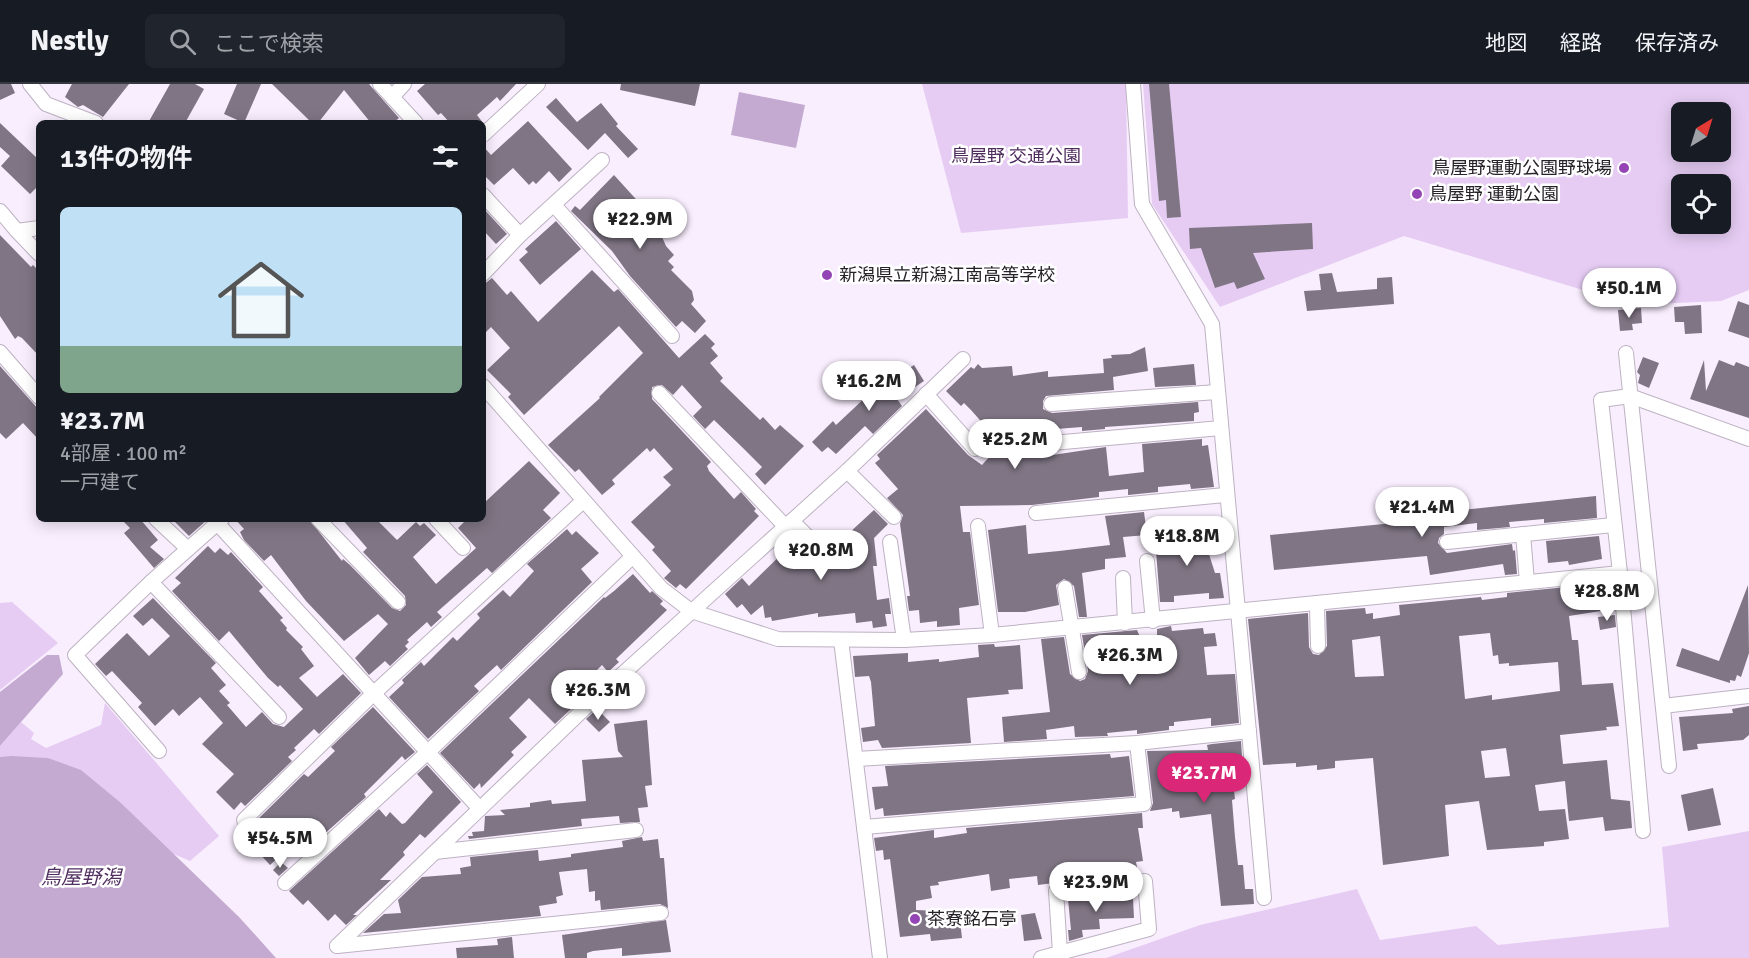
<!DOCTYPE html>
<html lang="ja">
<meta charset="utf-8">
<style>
:root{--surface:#171b24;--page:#20242c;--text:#f1f3f6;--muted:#9ea1a6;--line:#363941;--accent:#db2777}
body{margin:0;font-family:Signika,"Noto Sans JP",sans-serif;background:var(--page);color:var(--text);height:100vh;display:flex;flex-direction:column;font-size:22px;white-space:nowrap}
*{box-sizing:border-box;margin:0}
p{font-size:20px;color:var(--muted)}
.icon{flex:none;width:33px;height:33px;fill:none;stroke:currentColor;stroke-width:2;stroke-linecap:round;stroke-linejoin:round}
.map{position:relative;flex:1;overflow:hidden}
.drawer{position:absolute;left:36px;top:36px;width:450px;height:402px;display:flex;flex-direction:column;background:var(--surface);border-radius:9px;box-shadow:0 3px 15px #0003}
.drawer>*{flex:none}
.needle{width:39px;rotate:38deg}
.tools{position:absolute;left:1671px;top:18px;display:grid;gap:12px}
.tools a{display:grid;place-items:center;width:60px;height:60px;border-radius:9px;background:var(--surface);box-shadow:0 3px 15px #0003;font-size:30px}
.price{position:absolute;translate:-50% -51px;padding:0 14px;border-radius:21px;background:#fff;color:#222;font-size:20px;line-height:39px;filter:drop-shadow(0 2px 3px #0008)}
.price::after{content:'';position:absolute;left:50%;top:36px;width:18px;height:14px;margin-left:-9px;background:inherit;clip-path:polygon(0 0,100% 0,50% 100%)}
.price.on{background:var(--accent);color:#fff}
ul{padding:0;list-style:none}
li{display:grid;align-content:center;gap:12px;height:318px;padding:0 24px}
li span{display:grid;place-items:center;height:186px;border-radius:9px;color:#555}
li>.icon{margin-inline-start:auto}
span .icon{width:108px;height:108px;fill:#fffc;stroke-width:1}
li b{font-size:26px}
h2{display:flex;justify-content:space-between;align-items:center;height:72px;padding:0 24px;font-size:26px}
header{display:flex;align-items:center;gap:36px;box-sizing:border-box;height:84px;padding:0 30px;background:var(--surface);border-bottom:2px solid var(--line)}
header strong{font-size:28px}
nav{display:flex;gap:33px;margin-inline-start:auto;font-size:21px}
.search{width:420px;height:54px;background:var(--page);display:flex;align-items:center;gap:15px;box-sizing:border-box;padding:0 21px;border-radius:9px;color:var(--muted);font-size:22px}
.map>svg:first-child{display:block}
.green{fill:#e6ccf3;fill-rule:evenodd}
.water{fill:#c4aad1}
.building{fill:#7f7584;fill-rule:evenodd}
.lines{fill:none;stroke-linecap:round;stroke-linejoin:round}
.street-casing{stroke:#bdb2c2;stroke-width:16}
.street{stroke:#fff;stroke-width:14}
.poi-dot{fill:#9445b5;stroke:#fff;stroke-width:2}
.labels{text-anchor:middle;stroke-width:5;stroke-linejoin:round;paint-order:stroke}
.park-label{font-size:18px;fill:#4e2b5d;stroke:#fff}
.poi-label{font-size:18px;fill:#262228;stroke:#fff;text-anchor:start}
.water-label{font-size:20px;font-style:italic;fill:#512f61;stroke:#fff}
</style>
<header>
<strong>Nestly</strong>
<div class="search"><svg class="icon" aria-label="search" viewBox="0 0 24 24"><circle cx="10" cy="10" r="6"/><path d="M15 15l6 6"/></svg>ここで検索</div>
<nav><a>地図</a><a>経路</a><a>保存済み</a></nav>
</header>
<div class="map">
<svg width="1749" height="874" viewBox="0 0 1749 874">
<rect width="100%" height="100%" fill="#f9eefe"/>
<g class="green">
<polygon points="922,0 1126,0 1128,134 961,149"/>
<path d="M1143 0H1749V206L1721 217 1633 221 1404 152 1220 223 1152 120ZM1682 28H1720V68H1682ZM1682 100H1720V140H1682Z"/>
<polygon points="12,518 58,559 0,606 0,519"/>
<polygon points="105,619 219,752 190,777 169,768 121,719 48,674 0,673 0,662 21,638 34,649 31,655 46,664 101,641"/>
<polygon points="1749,747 1749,874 1106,874 1200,841 1357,805 1380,856 1476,842 1498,861 1669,843 1662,763"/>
</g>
<g class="water">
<polygon points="739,8 805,21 796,64 731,51"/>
<polygon points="47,571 59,571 63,590 0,662 0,608"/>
<polygon points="12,672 48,674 81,686 121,719 239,833 276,874 0,874 0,673"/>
</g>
<g class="building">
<polygon points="0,0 11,0 15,9 0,16"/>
<polygon points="72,0 129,0 103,33 83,21 78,23 65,13"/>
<polygon points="170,0 195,0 204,5 185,39 148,39"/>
<polygon points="237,0 261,0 244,39 224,30"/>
<polygon points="272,0 369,0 399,34 393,39 371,39 344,6 318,39 312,39"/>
<polygon points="425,0 516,0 500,17 497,13 477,31 483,39 450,39 441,29 438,31 417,7"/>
<polygon points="621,0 700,0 695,22 620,6"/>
<polygon points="1149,0 1169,0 1181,133 1167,134 1166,116 1159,117"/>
<polygon points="556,14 577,38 601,19 618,40 616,42 638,65 628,74 605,49 588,66 546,23"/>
<polygon points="528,37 572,85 559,98 549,87 536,100 533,97 529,101 513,84 494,101 483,90 483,62 491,71"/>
<polygon points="0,39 39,76 39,101 30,110 1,82 10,72 0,63"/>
<polygon points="614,91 654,135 666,162 674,171 668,177 674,183 671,186 692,207 694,216 691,220 706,237 695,249 682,237 676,243 630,192 612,167 571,127 575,122 580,126"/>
<polygon points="483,124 507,150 496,160 483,146"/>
<polygon points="556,137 581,165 540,201 519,176 528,168 525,165"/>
<polygon points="1312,139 1313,165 1253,169 1265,195 1237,205 1234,198 1215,204 1201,164 1190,165 1189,144"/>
<polygon points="0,151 31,183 33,181 39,187 39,272 22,254 18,252 15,255 0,232"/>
<polygon points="592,186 614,208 618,205 679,274 705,250 715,260 711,264 718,272 710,279 723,294 720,297 760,336 763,333 775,346 780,341 804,362 765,401 755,390 762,383 743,364 714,336 705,345 693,332 702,323 682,301 673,311 662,301 652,303 652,315 711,378 707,382 709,387 734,415 741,408 756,425 754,427 759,432 686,505 680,500 676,504 664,494 671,487 652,466 655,463 631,438 671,401 663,393 673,385 654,364 650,368 647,364 612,396 615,400 602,411 579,385 575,388 548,361 600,314 599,313 643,269 619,242 524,331 508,313 511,310 487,286 510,264 491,243 483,251 483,201 492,194 507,211 511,207 538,238"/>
<polygon points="1332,189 1337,208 1377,205 1377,194 1392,193 1394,220 1307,227 1304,207 1321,206 1319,190"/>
<polygon points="1738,217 1749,221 1749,254 1728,247"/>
<polygon points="1701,221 1702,249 1685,250 1684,238 1675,238 1674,223"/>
<polygon points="1641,224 1642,239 1632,240 1633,246 1620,247 1618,226"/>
<polygon points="1145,263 1148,287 1113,293 1114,306 1046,312 1043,317 1043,325 1052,329 1198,318 1199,328 1194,329 1194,337 1105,343 1105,345 1082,347 1082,343 1043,346 1046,372 1106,363 1109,392 1144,388 1142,360 1202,355 1202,362 1208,361 1214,403 1191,405 1190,400 1158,403 1158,408 1128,411 1128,405 1099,408 1099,413 1032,421 960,422 963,448 970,448 979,521 959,524 960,541 937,543 937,537 920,539 919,526 909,527 907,512 910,512 900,440 903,431 887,414 898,405 875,379 880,375 877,371 926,325 968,371 982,381 1001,360 971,326 964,319 961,322 946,307 971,283 974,285 978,280 982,284 1012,282 1013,292 1048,287 1048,293 1104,289 1103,275 1112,274 1111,271 1130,270"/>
<polygon points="1643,273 1659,279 1649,304 1638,299 1640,291 1637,288"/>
<polygon points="1704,276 1706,307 1719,276 1734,282 1736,278 1749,283 1749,334 1690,315"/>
<polygon points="1194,280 1196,301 1155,303 1153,284"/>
<polygon points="914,281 924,297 897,315 902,322 873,350 865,342 836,370 828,363 822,368 812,358 833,337 836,341 868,311"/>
<polygon points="0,282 39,326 39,356 23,339 6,355 0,349"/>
<polygon points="529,377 560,409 543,426 551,434 492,489 487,484 437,528 442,533 431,543 427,538 407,556 409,558 405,562 408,565 390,582 385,577 369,591 355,574 388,540 378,530 344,557 306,517 271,471 264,477 244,456 240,448 244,445 235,435 309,435 342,477 343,475 350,481 392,524 400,527 406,521 405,512 363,468 367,464 342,435 376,435 397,456 416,438 420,442 424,439 436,451 413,473 436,500 476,464 458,444 467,435 483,435 483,420"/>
<polygon points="1596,412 1597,434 1544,439 1544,435 1509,438 1510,443 1477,446 1477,439 1444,443 1444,450 1439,454 1438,459 1447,469 1512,460 1513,467 1515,466 1517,490 1505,491 1503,480 1430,491 1427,472 1274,486 1270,451 1425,436 1424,430"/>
<polygon points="874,426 888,440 874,454 877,482 873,482 877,516 889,514 891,530 885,530 887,542 873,544 872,537 856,539 855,529 818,533 818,529 772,537 771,533 765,534 763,521 751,531 742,520 737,524 725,510 742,494 749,502 797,455 814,472 823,473"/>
<polygon points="1144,428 1147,451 1123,453 1126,473 1105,475 1105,485 1082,489 1087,533 1079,533 1074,502 1064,495 1056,501 1059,521 1025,528 998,528 988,446 1026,441 1028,470 1059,467 1110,461 1105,432"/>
<polygon points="121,435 140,435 158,456 150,463 164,475 154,484 124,449 130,444"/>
<polygon points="172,435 208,435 189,452"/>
<polygon points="567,445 572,451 576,447 599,469 581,485 592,498 501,586 497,581 486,591 474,602 479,607 428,655 389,613 404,599 402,596 421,578 424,582 453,553 457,557 480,534 477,530 503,506 510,513 534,487 527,480"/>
<polygon points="1217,448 1218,464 1207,464 1215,489 1220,489 1224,514 1209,515 1209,509 1174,512 1174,518 1160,518 1155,455 1174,453 1174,451"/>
<polygon points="1599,452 1602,475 1569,481 1568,477 1548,479 1546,457"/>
<polygon points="208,462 215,469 220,464 228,471 231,468 263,503 259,507 283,534 280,536 287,544 286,546 303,563 301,565 314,582 299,594 317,613 343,590 361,609 319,650 314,645 294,664 296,666 288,673 292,677 245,722 241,718 234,726 216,708 234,690 202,660 223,639 200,613 179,632 173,625 155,642 138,623 142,619 112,587 106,592 95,580 127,549 149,572 170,552 152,534 143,542 133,532 153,514 216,579 211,584 226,601 219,607 230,619 227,621 246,643 262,628 273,640 284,643 303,625 280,601 278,603 268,594 229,547 219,557 172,507 181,499 175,494"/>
<polygon points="633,490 650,509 652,507 663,517 660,520 667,526 616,575 619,578 608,588 602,581 581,602 588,607 585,612 555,640 529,614 509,634 527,653 511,668 514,671 481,704 480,699 474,705 440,669 604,513 605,514 614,507"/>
<polygon points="1748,501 1749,569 1741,593 1737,591 1735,597 1730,596 1730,599 1676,582 1682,564 1719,577"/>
<path d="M1576 502V506L1604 502 1607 526 1569 532 1572 556H1578L1582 601 1613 599 1619 642 1606 643 1607 646 1560 651 1563 680 1607 676 1611 715 1630 717 1632 744 1605 747 1603 733 1569 737 1565 697 1535 701 1539 727 1565 725 1569 755 1544 758V762L1487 766 1479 717 1445 721 1449 772 1383 781 1373 674 1335 677V684L1317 686V681L1296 683V679L1263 681 1248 535 1308 529 1309 563 1313 570 1319 571 1327 562 1326 527 1365 524 1366 530 1373 529V535L1400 531 1399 521 1481 513 1482 516 1507 513V509ZM1490 549 1493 572 1498 571 1499 580 1509 579V582L1558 578 1560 607 1492 616V611L1465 615 1459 552ZM1380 552 1384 592 1355 593 1352 556ZM1506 664 1510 692 1485 694 1481 667Z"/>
<polygon points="1615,531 1616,543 1600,546 1598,533"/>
<polygon points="1171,542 1172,547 1203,544 1204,550 1215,549 1217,562 1204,563 1207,591 1235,590 1239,639 1211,642 1211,634 1174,638 1174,642 1169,642 1169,646 1137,650 1137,646 1107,649 1108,652 1075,653 1074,642 1046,646 1047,655 1004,658 1002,633 1050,628 1041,555 1064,553 1070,590 1080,597 1085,595 1088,587 1082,551 1137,546 1140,553 1157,551 1157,545"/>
<polygon points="994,560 995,563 1020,561 1023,605 1008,606 1009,610 967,614 971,659 882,664 878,656 863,658 861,644 875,642 871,598 869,592 855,593 853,572 908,569 908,578 939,575 939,578 979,573 978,561"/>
<polygon points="1749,622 1749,651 1743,656 1697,660 1698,665 1683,667 1679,633 1733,629 1732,625"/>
<polygon points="373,623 415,668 405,676 402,672 364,710 366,713 322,752 312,742 270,781 259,769 269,761 254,745 261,738 258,735 304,690 308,693 335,667 331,663"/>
<polygon points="597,625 610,638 599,648 586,635"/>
<polygon points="647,636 652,701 645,702 648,723 638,724 640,738 620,739 619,732 581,735 582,742 469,755 468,752 473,752 472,748 484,747 485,732 505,731 500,726 530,723 530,719 551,716 552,720 586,717 582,676 623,673 618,667 614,640"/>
<polygon points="1241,657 1242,672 1230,673 1235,715 1232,716 1235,753 1238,781 1243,781 1245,805 1253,805 1254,820 1221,822 1211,730 1180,734 1179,727 1172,728 1172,724 1150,727 1153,719 1147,667 1208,666 1207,661 1212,660"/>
<polygon points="1110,670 1111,674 1129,672 1134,712 884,732 883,724 875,726 872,703 888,702 885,682"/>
<polygon points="427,681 461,718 425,754 420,750 403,768 405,771 380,796 391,796 353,831 357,831 346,841 335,830 328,837 308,816 303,821 289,807 379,725 386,733 390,728 402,740 405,739 433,708 417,690"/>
<polygon points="1713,704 1721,741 1688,747 1681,711"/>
<polygon points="1142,729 1143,744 1138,744 1143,777 1136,778 1138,788 1124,790 1123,783 1098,786 1099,793 1038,801 1037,792 1009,795 1010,804 991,807 989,790 938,798 939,801 930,802 932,814 916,817 916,826 959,828 962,854 931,857 930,850 900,853 890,775 884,776 883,766 876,767 874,754 934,746 934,754 967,749 966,744"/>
<polygon points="642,753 643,757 658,755 660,774 664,774 668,824 660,820 601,826 600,816 595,817 595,807 589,808 587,785 559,788 563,811 556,813 557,819 539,822 541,832 363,849 384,830 401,829 398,816 422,793 461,790 460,784 471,782 470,773 538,766 539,777 571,773 571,770 623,763 622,757"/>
<polygon points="281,778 288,784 279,792 273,786"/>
<polygon points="1100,811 1100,817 1133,815 1134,834 1099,835 1100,845 1082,846 1083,853 1069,857 1068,846 1071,846 1068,815"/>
<polygon points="1035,829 1042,855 1024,857 1021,831"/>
<polygon points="666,836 671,868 622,872 622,864 593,867 587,869 587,874 565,874 562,851"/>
<polygon points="512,853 514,874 457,874 456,864 498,861 497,855"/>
</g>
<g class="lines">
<g class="street-casing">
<g id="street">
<polyline points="30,0 46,20 96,39"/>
<polyline points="380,0 416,39"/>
<polyline points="1133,0 1142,120 1212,240 1264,814"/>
<polyline points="392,13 404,0"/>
<polyline points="483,51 538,0"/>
<polyline points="483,111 520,151"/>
<polyline points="554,121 672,252"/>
<polyline points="0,127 17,147 39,144"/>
<polyline points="17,147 39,170"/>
<polyline points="483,190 520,151 602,76"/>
<polyline points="0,268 39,313"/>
<polyline points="1626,269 1669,682"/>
<polyline points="483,302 661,504 691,527 778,555 904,556 992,551 1620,489"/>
<polyline points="659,309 785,442"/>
<polyline points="926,310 975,365 983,357"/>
<polyline points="1051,320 1217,308"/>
<polyline points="1052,359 1221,344"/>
<polyline points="847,387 894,433"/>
<polyline points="1036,429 1225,411"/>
<polyline points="156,435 188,465"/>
<polyline points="318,435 398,518"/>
<polyline points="436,435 463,464"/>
<polyline points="792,437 820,465"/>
<polyline points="217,439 480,725"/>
<polyline points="978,442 992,551"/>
<polyline points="1523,450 1527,498"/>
<polyline points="890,458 904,556"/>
<polyline points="1447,458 1613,441"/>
<polyline points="1147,477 1153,537"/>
<polyline points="1123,494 1125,539"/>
<polyline points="151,498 279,633"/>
<polyline points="1065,504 1079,588"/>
<polyline points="1317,521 1318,562"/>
<polyline points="841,556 880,874"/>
<polyline points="1663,622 1749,612"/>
<polyline points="159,667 75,571 151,498 222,435"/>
<polyline points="856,675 1137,659 1249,647"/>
<polyline points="244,736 374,609 583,417"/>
<polyline points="864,743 1144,720 1137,659"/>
<polyline points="1643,747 1620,489 1601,316 1630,312 1749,355"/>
<polyline points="435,768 636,746"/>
<polyline points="285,799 428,668 633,472"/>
<polyline points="337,862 586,623 847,387 963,275"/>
<polyline points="337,862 661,829"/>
<polyline points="1041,874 1149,845 1145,797 1056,807 1060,869"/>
</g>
</g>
<use href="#street" class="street"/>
</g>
<g class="poi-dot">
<circle cx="1624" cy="84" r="6"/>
<circle cx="1417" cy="110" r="6"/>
<circle cx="827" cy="191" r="6"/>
<circle cx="915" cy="835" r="6"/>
</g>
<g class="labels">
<g class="park-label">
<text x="1016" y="78">鳥屋野 交通公園</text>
</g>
<g class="poi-label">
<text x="1612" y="90" text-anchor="end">鳥屋野運動公園野球場</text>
<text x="1429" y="116">鳥屋野 運動公園</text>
<text x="839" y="197">新潟県立新潟江南高等学校</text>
<text x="927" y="841">茶寮銘石亭</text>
</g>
<g class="water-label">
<text x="81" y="800">鳥屋野潟</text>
</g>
</g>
</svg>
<div class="tools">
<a><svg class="needle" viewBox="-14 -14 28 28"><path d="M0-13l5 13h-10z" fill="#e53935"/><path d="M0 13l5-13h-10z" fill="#9ea1a6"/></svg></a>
<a><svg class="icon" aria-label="locate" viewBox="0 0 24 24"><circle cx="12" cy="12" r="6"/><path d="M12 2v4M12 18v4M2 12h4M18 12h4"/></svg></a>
</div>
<b class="price" style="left:640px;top:166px">¥22.9M</b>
<b class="price" style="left:1629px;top:235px">¥50.1M</b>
<b class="price" style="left:869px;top:328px">¥16.2M</b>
<b class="price" style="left:1015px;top:386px">¥25.2M</b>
<b class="price" style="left:1422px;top:454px">¥21.4M</b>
<b class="price" style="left:1187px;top:483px">¥18.8M</b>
<b class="price" style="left:821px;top:497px">¥20.8M</b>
<b class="price" style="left:1607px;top:538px">¥28.8M</b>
<b class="price" style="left:1130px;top:602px">¥26.3M</b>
<b class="price" style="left:598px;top:637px">¥26.3M</b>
<b class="price on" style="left:1204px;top:720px">¥23.7M</b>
<b class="price" style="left:280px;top:785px">¥54.5M</b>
<b class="price" style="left:1096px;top:829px">¥23.9M</b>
<section class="drawer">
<h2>13件の物件<svg class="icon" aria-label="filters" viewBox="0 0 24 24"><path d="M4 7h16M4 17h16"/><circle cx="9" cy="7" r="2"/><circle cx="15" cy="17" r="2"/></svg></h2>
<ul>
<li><span style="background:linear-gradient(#bfe0f5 75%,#7fa58c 0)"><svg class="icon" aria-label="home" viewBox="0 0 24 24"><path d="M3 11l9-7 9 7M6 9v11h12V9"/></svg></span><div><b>¥23.7M</b><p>4部屋 · 100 m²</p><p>一戸建て</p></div></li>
</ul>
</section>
</div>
